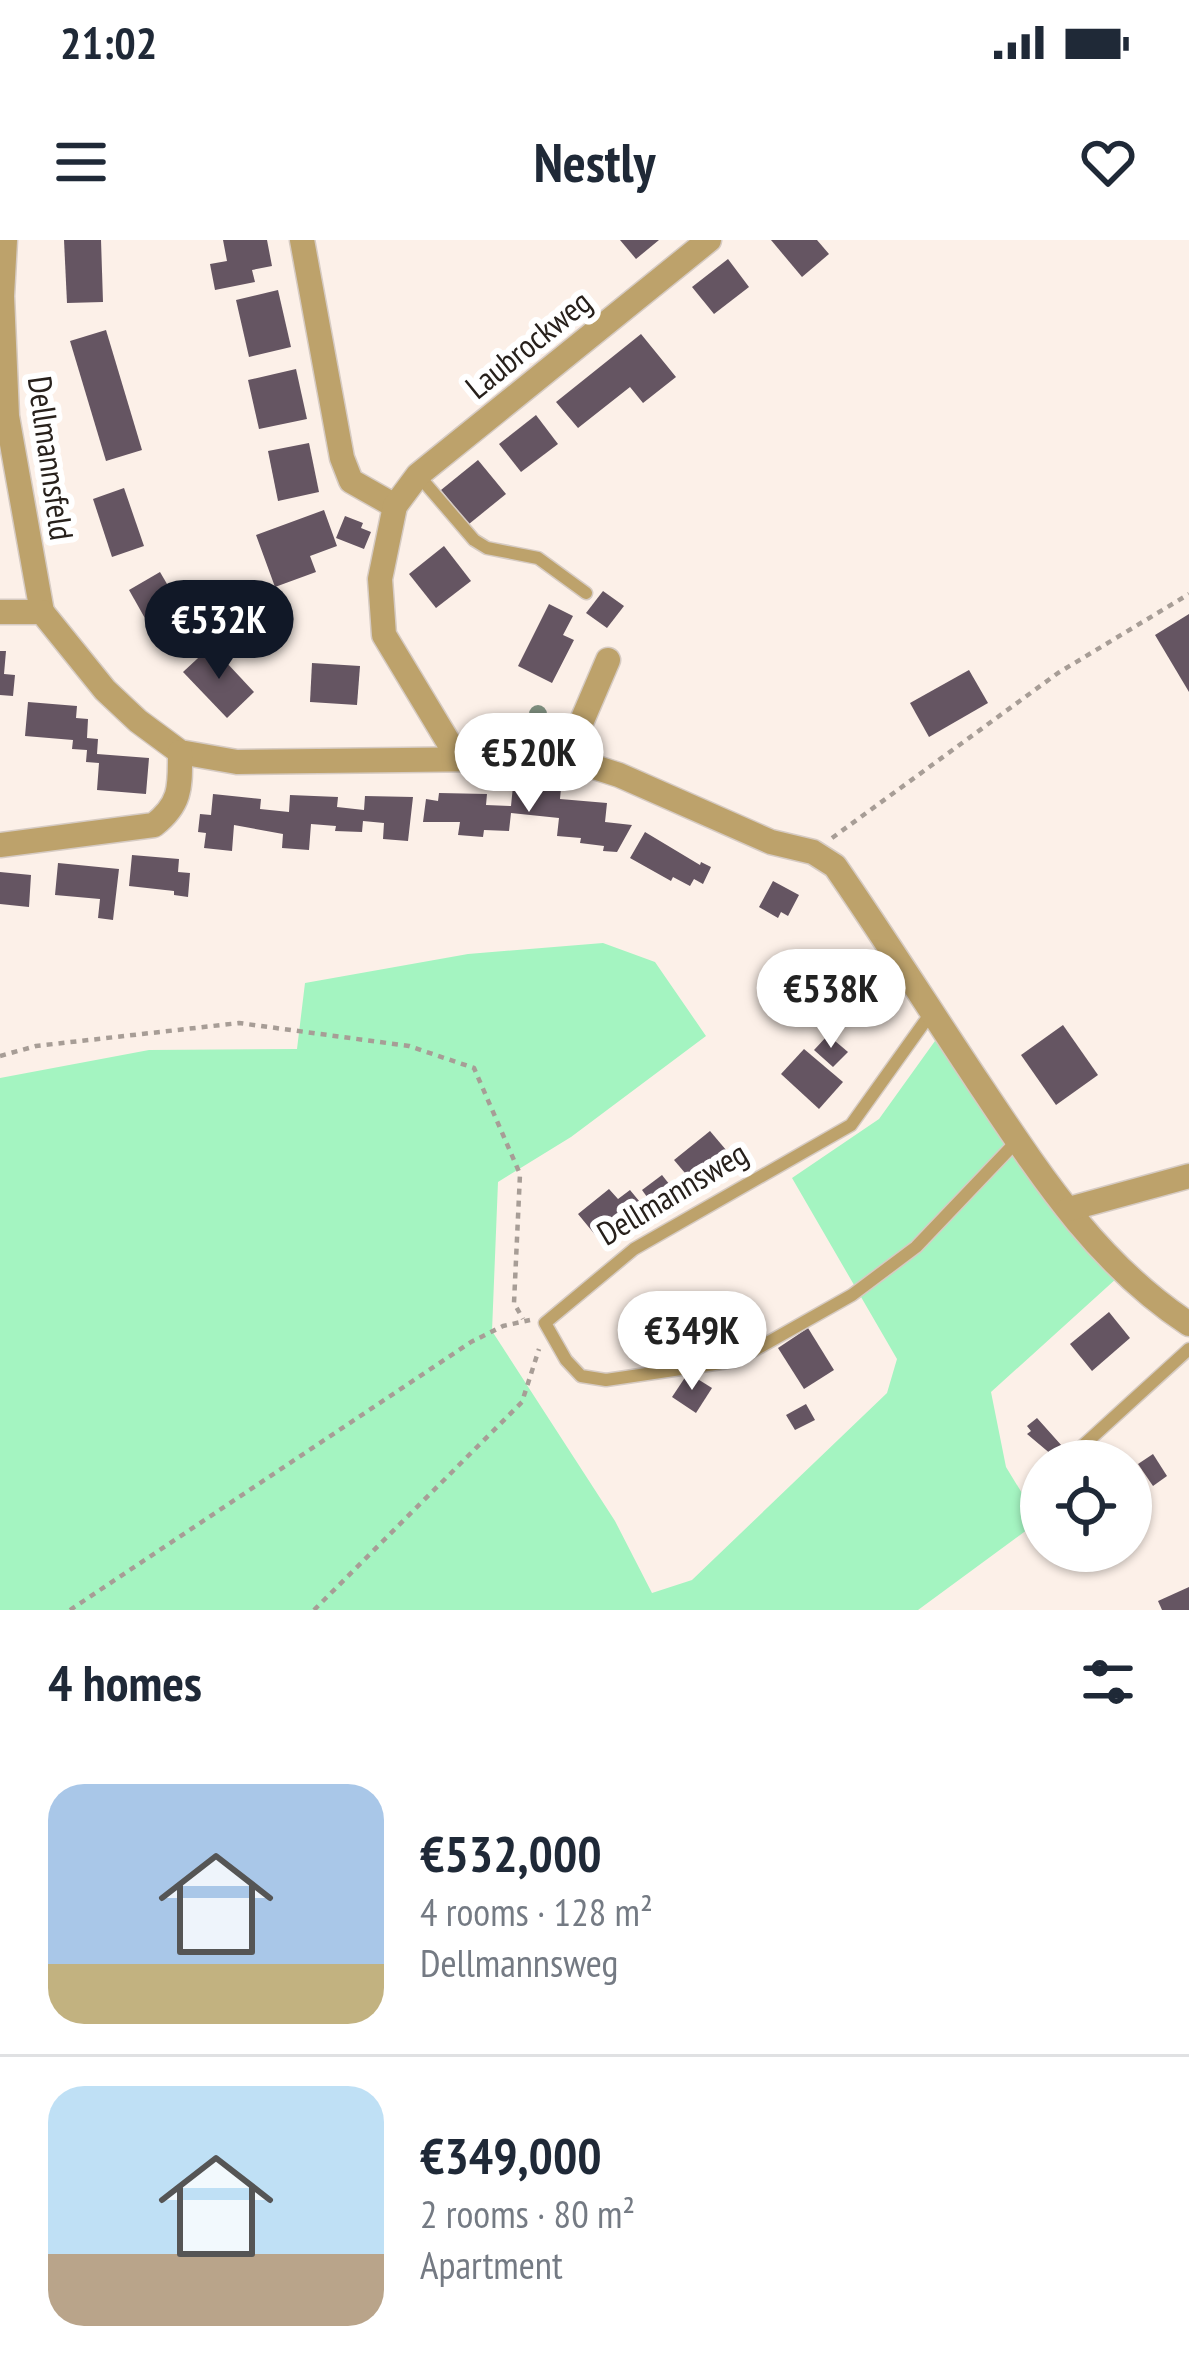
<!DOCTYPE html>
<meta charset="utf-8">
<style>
:root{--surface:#fff;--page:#f6f6f7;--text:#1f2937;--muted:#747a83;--line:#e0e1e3;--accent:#111827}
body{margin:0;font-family:"PT Sans Narrow",sans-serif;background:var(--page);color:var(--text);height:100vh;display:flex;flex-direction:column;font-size:45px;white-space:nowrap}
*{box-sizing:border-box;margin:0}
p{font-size:39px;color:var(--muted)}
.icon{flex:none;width:66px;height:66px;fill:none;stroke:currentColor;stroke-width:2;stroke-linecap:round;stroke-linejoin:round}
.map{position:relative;height:1370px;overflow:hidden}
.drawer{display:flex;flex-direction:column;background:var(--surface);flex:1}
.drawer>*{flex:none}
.fabs{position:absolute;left:1020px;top:1200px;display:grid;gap:24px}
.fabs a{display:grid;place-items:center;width:132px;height:132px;border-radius:50%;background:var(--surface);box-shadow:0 3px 9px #0004;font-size:60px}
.price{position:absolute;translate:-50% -102px;padding:0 27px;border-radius:42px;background:#fff;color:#222;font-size:39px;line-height:78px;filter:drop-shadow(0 3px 6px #0008)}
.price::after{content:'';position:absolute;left:50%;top:72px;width:36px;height:27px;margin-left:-18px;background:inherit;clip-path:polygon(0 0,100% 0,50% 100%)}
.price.on{background:var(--accent);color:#fff}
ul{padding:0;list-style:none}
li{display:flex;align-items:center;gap:36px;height:300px;padding:0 48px}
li+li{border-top:3px solid var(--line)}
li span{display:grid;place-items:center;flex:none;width:336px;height:240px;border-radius:36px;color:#555}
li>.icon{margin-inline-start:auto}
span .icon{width:144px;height:144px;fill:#fffc;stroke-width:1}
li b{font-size:51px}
h2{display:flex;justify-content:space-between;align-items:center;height:144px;padding:0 48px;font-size:51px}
.status{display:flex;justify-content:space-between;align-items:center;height:84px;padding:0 60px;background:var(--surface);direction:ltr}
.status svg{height:33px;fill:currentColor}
header{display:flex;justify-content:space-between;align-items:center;height:156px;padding:0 48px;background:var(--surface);font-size:54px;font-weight:700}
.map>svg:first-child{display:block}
.green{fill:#a4f4c1}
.building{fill:#655562}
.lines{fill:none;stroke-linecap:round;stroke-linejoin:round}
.service-casing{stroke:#d6cbc3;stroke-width:15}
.minor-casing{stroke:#d6cbc3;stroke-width:27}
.path{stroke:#a79d96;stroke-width:4.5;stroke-dasharray:6 6;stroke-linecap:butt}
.service{stroke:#bda26b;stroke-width:12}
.minor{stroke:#bda26b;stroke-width:24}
.tree{fill:#819181}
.labels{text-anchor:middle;stroke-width:12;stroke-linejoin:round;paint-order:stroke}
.street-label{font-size:33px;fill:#27201b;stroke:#fff}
</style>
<div class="status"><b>21:02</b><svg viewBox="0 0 49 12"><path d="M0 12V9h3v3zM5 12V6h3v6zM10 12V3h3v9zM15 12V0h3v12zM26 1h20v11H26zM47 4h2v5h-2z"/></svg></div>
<header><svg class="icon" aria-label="menu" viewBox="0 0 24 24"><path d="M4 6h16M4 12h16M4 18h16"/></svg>Nestly<svg class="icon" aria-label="heart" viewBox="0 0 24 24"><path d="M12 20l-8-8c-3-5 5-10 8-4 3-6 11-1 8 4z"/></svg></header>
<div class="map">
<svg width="1189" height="1370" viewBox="0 0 1189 1370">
<rect width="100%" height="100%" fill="#fcf0e8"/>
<polygon class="green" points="603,703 655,722 706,796 571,897 498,942 492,1091 615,1281 652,1353 692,1340 887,1153 897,1119 792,938 879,879 940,794 1117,1038 991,1152 1006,1227 1039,1281 918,1370 0,1370 0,838 149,810 297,809 305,743 468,714"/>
<g class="building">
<polygon points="64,0 101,0 103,62 67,63"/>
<polygon points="223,0 267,0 272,26 252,30 255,42 215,50 210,24 227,21"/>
<polygon points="620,0 659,0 636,19"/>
<polygon points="771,0 817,0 829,14 802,37"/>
<polygon points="728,19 749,47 714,74 692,47"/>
<polygon points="278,50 291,107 249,117 236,60"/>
<polygon points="106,90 142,210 106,221 70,101"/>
<polygon points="641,94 676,137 643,163 630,147 578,188 556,162"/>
<polygon points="296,129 307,179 259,189 248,140"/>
<polygon points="536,175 558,204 521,232 499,204"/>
<polygon points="309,203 319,252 278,261 268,211"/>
<polygon points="478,220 506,254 469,284 441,250"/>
<polygon points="124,248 144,306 112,317 93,259"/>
<polygon points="324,270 337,306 310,316 316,332 275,347 256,295"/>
<polygon points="345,276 363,283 361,288 371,292 364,309 336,298"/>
<polygon points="444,306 471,341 436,368 409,334"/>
<polygon points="160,332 191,385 159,403 129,350"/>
<polygon points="603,351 624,366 607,388 586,373"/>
<polygon points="549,364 573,376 563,395 574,400 552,443 518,426"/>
<polygon points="1189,374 1189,452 1155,395"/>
<polygon points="211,406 254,452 227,478 183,432"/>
<polygon points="0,411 6,411 4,434 15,435 13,456 0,455"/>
<polygon points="312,423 360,426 357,465 310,462"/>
<polygon points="969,430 988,463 929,497 910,463"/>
<polygon points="28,462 77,466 76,478 88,479 87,498 98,499 97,514 149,518 146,554 97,550 99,523 86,522 87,510 72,509 73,500 25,496"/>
<polygon points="513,546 561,548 560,559 607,563 605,582 632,585 617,612 603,611 604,606 580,603 581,598 557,596 559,578 511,573 509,591 484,590 483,597 458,595 460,582 423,582 426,559 438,561 439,553 487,554 486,565 511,566"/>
<polygon points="213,554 261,559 260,569 289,572 290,555 338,557 337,567 364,570 365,556 413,557 408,601 383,599 384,583 363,581 362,592 335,591 336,586 311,584 309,610 282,608 283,594 234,585 232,611 204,608 206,593 198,592 200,574 211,575"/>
<polygon points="645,592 700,625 701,622 711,627 703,644 694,639 690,646 673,637 671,641 630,618"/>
<polygon points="132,615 179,619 178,632 190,633 188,657 174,655 174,651 129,646"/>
<polygon points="58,623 119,629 113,680 98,678 100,659 55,655"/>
<polygon points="0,632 31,635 29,667 0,664"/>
<polygon points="773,641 799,655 788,676 781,672 778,678 759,667"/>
<polygon points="1063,785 1098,835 1056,865 1021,815"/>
<polygon points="828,795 848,812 833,827 814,810"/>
<polygon points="804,809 843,842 819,869 781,834"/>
<polygon points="710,891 732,917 696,946 674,920"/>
<polygon points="662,935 681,959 660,975 642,950"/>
<polygon points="609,949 618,959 630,950 644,967 601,1002 578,974"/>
<polygon points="1109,1072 1130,1098 1092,1131 1070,1104"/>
<polygon points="808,1088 834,1130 804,1149 778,1108"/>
<polygon points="688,1133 712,1148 696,1173 672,1157"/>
<polygon points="806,1164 815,1180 795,1190 786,1175"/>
<polygon points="1037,1178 1062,1206 1052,1215 1027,1194 1031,1191 1027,1186"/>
<polygon points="1153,1214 1167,1236 1153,1246 1138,1224"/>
<polygon points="1189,1347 1189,1370 1162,1370 1158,1361"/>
</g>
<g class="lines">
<g class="service-casing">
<g id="service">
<polyline points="419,236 474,300 487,308 538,318 586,353"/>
<polyline points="931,773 851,885 634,1009 545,1083 566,1120 581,1136 606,1140 735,1121 852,1055 916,1007 1017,901"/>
<polyline points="1077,1211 1189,1109"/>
</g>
</g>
<g class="minor-casing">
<g id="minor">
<polyline points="5,0 2,56 7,176 42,372"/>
<polyline points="302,0 342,218 351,241 395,266"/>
<path d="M0 372H42L105 450 138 481 180 512 237 522 566 518 619 535 771 602 813 612 835 626C884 697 930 770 978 842 1039 933 1096 1023 1189 1084"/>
<polyline points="458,518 384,395 380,339 395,266 418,235 709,0"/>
<polyline points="566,518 608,420"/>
<path d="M0 605 154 585C182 563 180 546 180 512"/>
<polyline points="1069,969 1189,936"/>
</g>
</g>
<g class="path">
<polyline points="832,598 1058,433 1189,354"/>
<polyline points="0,816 36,806 239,783 409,806 474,828 520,934 514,1063 523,1079"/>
<polyline points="70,1370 471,1102 503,1086 530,1080"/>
<polyline points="314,1370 522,1162 539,1109"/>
</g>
<use href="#service" class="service"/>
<use href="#minor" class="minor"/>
</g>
<circle class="tree" cx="538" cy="474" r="9"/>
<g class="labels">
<g class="street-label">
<text transform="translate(528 104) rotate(-39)" y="12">Laubrockweg</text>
<text transform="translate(51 218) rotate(82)" y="12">Dellmannsfeld</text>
<text transform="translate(672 953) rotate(-31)" y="12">Dellmannsweg</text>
</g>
</g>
</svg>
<div class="fabs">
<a><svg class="icon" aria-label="locate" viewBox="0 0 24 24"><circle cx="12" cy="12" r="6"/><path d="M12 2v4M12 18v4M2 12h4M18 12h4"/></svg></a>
</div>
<b class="price on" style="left:219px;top:442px">€532K</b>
<b class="price" style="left:529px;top:575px">€520K</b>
<b class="price" style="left:831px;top:811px">€538K</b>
<b class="price" style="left:692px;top:1153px">€349K</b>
</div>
<section class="drawer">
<h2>4 homes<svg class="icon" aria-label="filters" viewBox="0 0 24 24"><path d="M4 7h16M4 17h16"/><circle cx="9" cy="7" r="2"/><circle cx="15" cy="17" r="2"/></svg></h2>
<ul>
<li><span style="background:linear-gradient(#a9c7e8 75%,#c2b280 0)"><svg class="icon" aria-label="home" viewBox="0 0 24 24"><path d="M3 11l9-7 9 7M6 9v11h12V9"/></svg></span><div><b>€532,000</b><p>4 rooms · 128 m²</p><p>Dellmannsweg</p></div></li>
<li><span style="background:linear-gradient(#bfe0f5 70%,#b9a48a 0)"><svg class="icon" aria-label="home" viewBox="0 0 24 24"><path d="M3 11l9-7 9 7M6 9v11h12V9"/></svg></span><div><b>€349,000</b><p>2 rooms · 80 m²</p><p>Apartment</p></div></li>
</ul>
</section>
